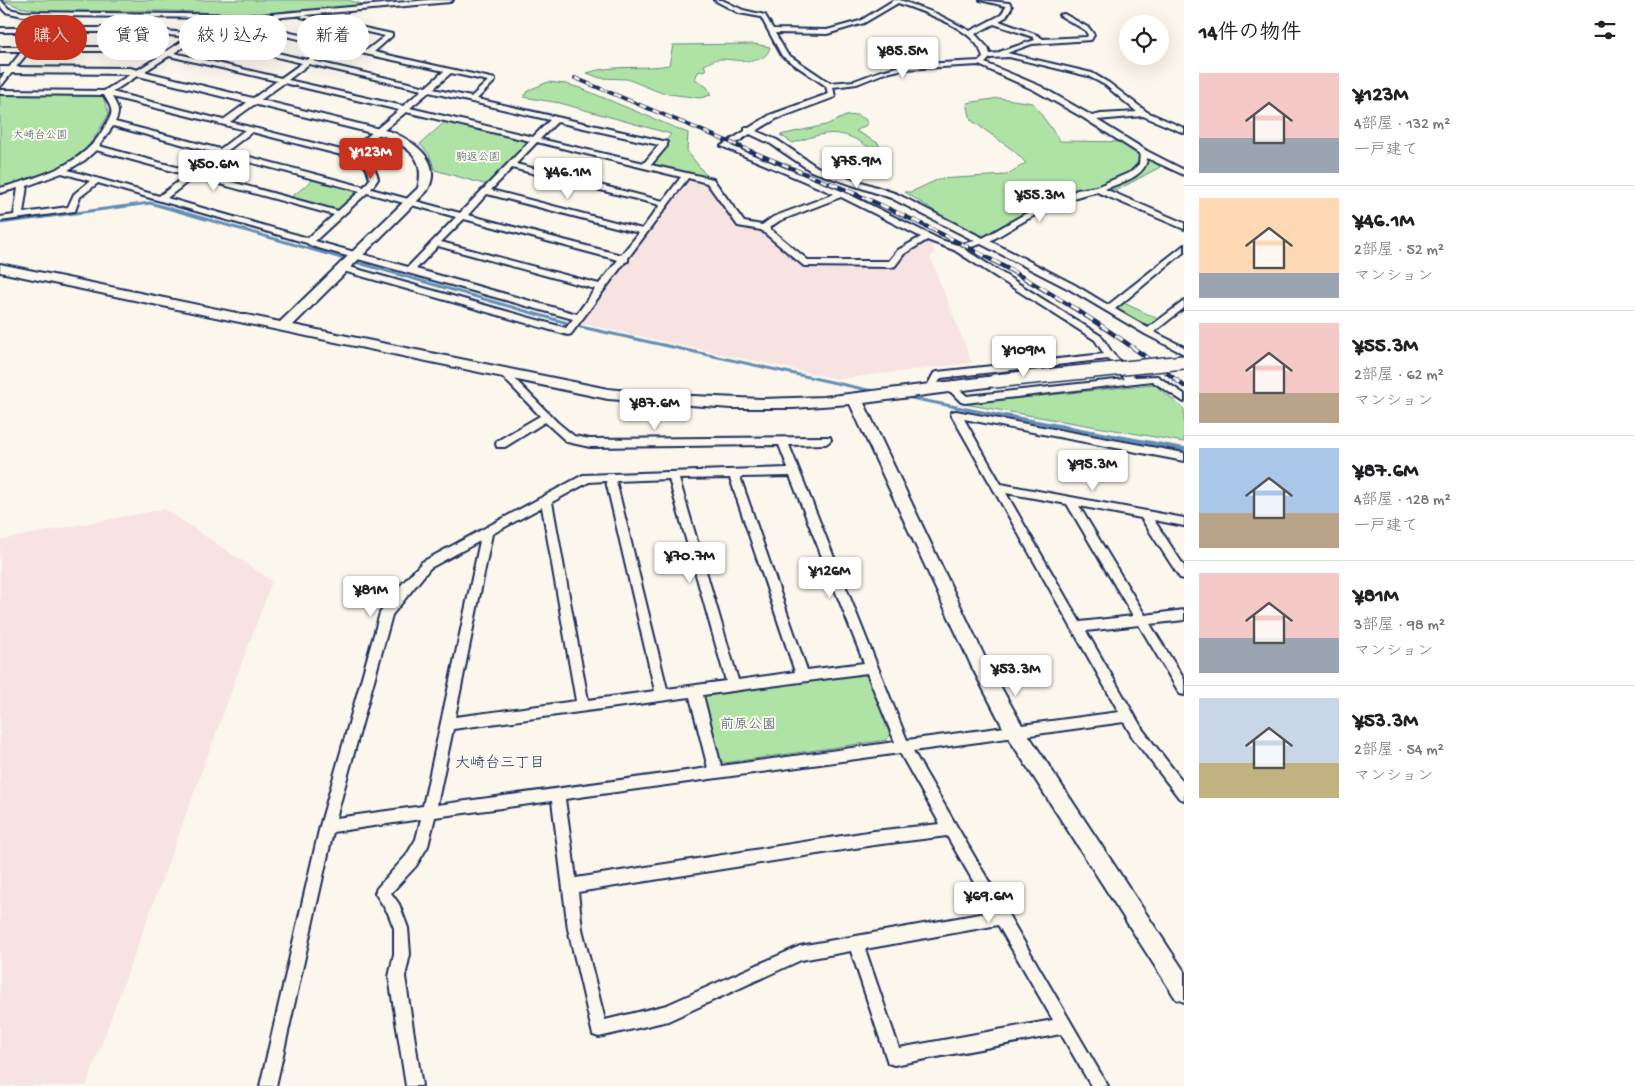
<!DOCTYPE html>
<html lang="ja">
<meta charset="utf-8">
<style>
:root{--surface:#fff;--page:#f6f6f6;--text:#202124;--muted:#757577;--line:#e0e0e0;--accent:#c8321e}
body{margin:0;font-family:"Gochi Hand","Klee One",sans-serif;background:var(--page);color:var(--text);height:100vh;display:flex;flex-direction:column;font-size:19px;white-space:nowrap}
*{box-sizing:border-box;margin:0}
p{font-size:16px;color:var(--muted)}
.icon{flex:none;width:28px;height:28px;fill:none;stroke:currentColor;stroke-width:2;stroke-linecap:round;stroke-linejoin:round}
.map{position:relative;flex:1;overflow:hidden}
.side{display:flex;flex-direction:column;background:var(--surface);width:450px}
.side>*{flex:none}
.hud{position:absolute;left:15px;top:15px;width:475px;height:45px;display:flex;gap:10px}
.tools{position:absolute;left:1119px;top:15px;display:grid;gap:10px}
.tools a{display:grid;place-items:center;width:50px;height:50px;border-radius:50%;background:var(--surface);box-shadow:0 5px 20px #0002;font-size:25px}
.price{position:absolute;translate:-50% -42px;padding:0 11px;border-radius:5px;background:#fff;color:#222;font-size:16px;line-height:32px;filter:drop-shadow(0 1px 2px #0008)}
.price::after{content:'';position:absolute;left:50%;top:30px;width:15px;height:11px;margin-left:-8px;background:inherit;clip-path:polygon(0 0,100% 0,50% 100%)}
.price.current{background:var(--accent);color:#fff}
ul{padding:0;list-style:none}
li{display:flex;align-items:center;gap:15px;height:125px;padding:0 15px}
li+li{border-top:1px solid var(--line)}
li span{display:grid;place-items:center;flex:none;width:140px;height:100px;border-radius:0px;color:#555}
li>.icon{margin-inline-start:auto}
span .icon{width:60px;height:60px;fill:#fffc;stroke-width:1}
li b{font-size:21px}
h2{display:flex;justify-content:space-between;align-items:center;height:60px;padding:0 15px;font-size:21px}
.pill{padding:0 18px;border-radius:22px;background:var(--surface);box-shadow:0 5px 20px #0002;font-size:18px;line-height:45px}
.pill.current{background:var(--accent);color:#fff}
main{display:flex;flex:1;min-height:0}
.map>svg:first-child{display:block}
.built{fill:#f7e3e1}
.green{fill:#afe3a5;stroke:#658982}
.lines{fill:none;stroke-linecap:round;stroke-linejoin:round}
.stream-far1{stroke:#628db6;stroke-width:3}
.stream{stroke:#628db6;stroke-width:4}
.street-casing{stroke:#1b2f5e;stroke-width:4}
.secondary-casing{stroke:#1b2f5e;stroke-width:4}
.street{fill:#fbf7ec;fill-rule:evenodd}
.secondary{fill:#fbf7ec;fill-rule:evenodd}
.rail-far1-casing{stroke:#1b2f5e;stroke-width:4}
.rail-casing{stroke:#1b2f5e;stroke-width:4.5}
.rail-far1{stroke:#fbf7ec;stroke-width:2.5;stroke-dasharray:7;stroke-linecap:butt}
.rail{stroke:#fbf7ec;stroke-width:3;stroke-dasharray:9;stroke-linecap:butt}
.secondary-bridge-casing{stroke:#1b2f5e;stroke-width:16;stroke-linecap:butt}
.secondary-bridge{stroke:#fbf7ec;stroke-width:13}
.labels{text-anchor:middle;stroke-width:4;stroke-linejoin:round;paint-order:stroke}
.far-park-label{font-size:11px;fill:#405c70;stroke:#fbf7ec}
.park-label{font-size:14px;fill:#405c70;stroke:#fbf7ec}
.neighbourhood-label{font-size:15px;fill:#1b2f5e;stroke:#fbf7ec}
</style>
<main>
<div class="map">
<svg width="1184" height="1086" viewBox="0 0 1184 1086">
<rect width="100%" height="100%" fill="#fbf7ec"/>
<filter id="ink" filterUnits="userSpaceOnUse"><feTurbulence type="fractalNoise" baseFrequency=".02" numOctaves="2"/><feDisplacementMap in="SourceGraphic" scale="10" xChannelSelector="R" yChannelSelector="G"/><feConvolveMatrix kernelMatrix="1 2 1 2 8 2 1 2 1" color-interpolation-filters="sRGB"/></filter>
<g filter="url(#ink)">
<g class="built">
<polygon points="688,180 708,184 739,227 761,230 804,266 892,267 896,266 902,259 901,255 922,243 930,242 935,253 930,257 972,363 837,379 580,323"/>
<polygon points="165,509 272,581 86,1086 0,1086 0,540"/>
</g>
<g class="green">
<polygon points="3,0 348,0 369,6 322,11 292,10 264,15 172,11 43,11 19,7"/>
<path d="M754 44 770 47C765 68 736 59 720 59 714 59 709 63 704 65L706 70 698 72 695 79 707 87 711 95 700 98 662 93 627 79 600 78 587 73C614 64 642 70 669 65L673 45Z"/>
<polygon points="548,82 566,84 580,88 688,133 687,151 709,179 648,165 671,134 560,103 523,97 529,90"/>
<polygon points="0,94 95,94 103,97 109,114 87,149 64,166 0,188"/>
<polygon points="999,98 1033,103 1060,141 1129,142 1160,167 1119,189 1078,191 1058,208 1024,218 985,236 959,227 905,192 911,192 939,179 1006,175 1026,163 1013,150 971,120 967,103"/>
<path d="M857 115 865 119 868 124 856 131 878 143 886 161 879 163 872 155 870 148C840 127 825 132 793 143L780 135 826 125 846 116Z"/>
<polygon points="445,122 526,141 528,144 487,185 435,170 429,154 420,144"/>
<polygon points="314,179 355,190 357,193 338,210 333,211 289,199"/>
<polygon points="1124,303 1158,319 1149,327 1145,327 1117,310 1116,308"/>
<polygon points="1154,384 1184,409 1184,442 964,404"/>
<polygon points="862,674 868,677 890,735 887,740 725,763 719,760 701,700 712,691"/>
</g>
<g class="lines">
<g class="stream-far1">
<polyline points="0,223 150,203 581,327 877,392"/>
<polyline points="906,397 1012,418"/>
</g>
<polyline class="stream" points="1005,416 1184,449"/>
<g class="street-casing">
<g id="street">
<path d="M0 0 9 9 23 12 261 15 429 0H453L450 2 261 19 223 18 367 50 385 36 301 17 304 15 392 34V36L374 52 495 79V81L477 99 667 142V146L651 165 713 179 744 222 762 225 773 217 834 194 721 146 745 131V128H749L770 115 828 94 826 86 782 56 761 17 739 13 714 0H722L743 10 765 15 773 29 827 30 860 21 894 0H900L937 14 970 31 1001 15 1006 7 1005 6 980 0 1009 3 1012 7 1006 17 999 21 1037 35 1043 39 1087 37 1088 35 1085 30 1059 15 1064 14 1089 28 1094 35 1091 40 1032 44 1007 53 1092 73 1109 83 1147 112 1184 128V133L1143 116 1097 120 1147 151 1184 170V175L1147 158C1146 177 1120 183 1105 189L1184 223V229L1097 192C1059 198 1023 222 990 241L1075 285 1108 305 1184 245V252L1115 309 1148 328 1184 301V308L1154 332 1184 347V354L1145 334 1069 289 981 244 964 249 1101 336 1113 354 1135 377 1157 376 1184 394V402L1152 381 965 403 961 402 945 386 950 383 953 384 967 396 1125 379 1108 359 941 378 934 390H928L926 388 934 373 937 372 1104 354 1095 340 954 250 927 240 904 254 895 266 892 267 804 266 761 230 738 226 707 183 688 178 628 258V261L625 262 571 334 568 335 340 270 339 268 343 265 346 266 566 328 573 319 311 246 307 243 98 183 80 197 75 211 0 221V217L14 215 18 188 0 193V188C40 177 85 165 105 126 108 121 113 115 111 109 110 104 106 99 104 95L0 94V90L104 91 163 54 130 51H29L2 85 0 86V79L22 51H0V47H26L37 32H0V28H41L50 16H23L5 12 0 6ZM898 3C923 12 979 29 983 58L979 61 904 65 878 72 854 81 830 83 787 54 775 33 827 34 864 23ZM56 16 220 18 194 34 137 28H47ZM222 22 326 45 307 60 201 35ZM994 24 1033 37 1035 40 999 52 998 53 990 54 988 48 975 34ZM44 32H137L189 37 167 51 130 47H33ZM197 38 302 63 281 78 174 53ZM333 47 444 71 426 87 313 61ZM169 56 277 81 223 120 112 92ZM1009 57 1088 76 1105 85 1137 112 1101 114 1092 116 1040 86 985 63 990 58ZM309 64 422 90 403 106 288 80ZM979 65 1034 90 1082 117 1140 154 1139 164 1131 172 1096 187 1077 190 1023 215 983 238 897 194 817 167 777 140 756 131 776 119 835 97 833 87 857 84 882 74 904 69ZM451 73 488 81 471 97 433 89ZM284 83 399 110 349 152 230 122ZM429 92 550 120 533 137 410 108ZM112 97 245 130 220 149 115 122C121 111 117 106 112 97ZM406 112 530 141 460 213 371 189 378 179C375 165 368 159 355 154ZM557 122 659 145 644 163 540 139ZM113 126 215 153 191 171 99 146ZM252 132 353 158 366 167 370 179 364 187 227 151ZM750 134 771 144 811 171 891 198 975 241 957 245 941 240 844 192 731 146ZM537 142 681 177 663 201 516 164ZM96 150 187 175 159 196 68 170 85 160ZM222 155 360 191 338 211 199 173ZM512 168 660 205 642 229 491 190ZM62 173 90 181 74 194 68 207 23 213 27 186ZM194 177 334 215 308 238 167 198ZM367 193 456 217 408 267 315 241ZM487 194 639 233 621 255 468 215ZM841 197 921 237 898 250 889 261H809L769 228 779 221ZM464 219 618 260 599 284 441 242ZM438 246 595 289 577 314 416 269Z"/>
<path d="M503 369 506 370 557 422 574 436 590 439 830 437 831 440 826 444 789 445 907 740 1119 712 951 414 952 412 956 411 1184 453V461L964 419 1001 484 1184 518V526L1154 520 1184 566V579L1180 578 1141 518 1079 506 1145 615 1184 610V620L1150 624 1184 679V695L1180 694 1139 625 1086 631 1143 730 1184 783V800L1179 798 1133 738 1124 722 913 751 1108 1086H1091L1061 1034 894 1065 888 1063 851 951 801 960 668 1021 599 1037 593 1035 568 929 552 801 435 817 428 846 416 866 391 893 399 904 408 928 410 954 405 977 422 1086H406L389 977 394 954V928L388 913 375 893 377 888 406 856 416 839 421 819 333 832 276 1086H260L320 826 380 613 401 585 422 562 583 475 788 468 779 445 590 447 567 442 545 422 505 447H497L496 444 497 441 540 416 500 374 498 372ZM790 476 864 663 807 670 740 477ZM730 478 795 672 738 680 679 479ZM669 479 726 681 667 689 616 481ZM606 481 655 691 588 700 552 502 589 482ZM1006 493 1067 504 1133 616 1080 622ZM542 507 576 701 455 717 492 534ZM480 541 423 806 336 818 392 615 430 568ZM867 673 895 742 721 766 703 695ZM690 697 708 768 437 805 453 729ZM900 753 940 824 874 831 576 878 565 799ZM947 836 991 912 800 946 667 1005 605 1020 582 929 578 892 874 845ZM998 925 1053 1020 899 1048 865 949Z"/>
</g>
</g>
<g class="secondary-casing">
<path id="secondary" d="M0 67 130 68 392 132C415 142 444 162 427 191L293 325 608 389 670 395 762 399 824 397 995 376 1000 378 1002 381 995 386 864 403 988 664 1022 725 1184 971V1002L1176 999 1008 737 972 667 850 404 793 408H731L608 399 0 272V264L280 322 418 188C426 157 409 148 384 136L130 74 0 73Z"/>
</g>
<use href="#street" class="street"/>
<use href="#secondary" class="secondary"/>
<g class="rail-far1-casing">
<polyline id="rail-far1" points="575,78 833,185"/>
</g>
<g class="rail-casing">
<path id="rail" d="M830 183C957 236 1076 300 1184 386"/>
</g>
<use href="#rail-far1" class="rail-far1"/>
<use href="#rail" class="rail"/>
<g class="secondary-bridge-casing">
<polyline id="secondary-bridge" points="995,381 1184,362"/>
</g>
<use href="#secondary-bridge" class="secondary-bridge"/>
</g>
</g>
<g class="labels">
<g class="far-park-label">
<text x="40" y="138">大崎台公園</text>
<text x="478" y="160">駒返公園</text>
</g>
<g class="park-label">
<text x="748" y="728">前原公園</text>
</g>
<g class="neighbourhood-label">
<text x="500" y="767">大崎台三丁目</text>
</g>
</g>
</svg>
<div class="tools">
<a><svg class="icon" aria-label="locate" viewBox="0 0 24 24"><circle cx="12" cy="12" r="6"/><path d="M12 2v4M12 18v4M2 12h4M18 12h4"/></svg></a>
</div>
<b class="price" style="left:903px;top:79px">¥85.5M</b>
<b class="price current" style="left:371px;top:180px">¥123M</b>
<b class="price" style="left:857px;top:189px">¥75.9M</b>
<b class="price" style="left:214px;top:192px">¥50.6M</b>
<b class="price" style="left:568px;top:200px">¥46.1M</b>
<b class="price" style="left:1040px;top:223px">¥55.3M</b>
<b class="price" style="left:1024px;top:378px">¥109M</b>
<b class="price" style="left:655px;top:431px">¥87.6M</b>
<b class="price" style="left:1093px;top:492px">¥95.3M</b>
<b class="price" style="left:690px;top:584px">¥70.7M</b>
<b class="price" style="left:830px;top:599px">¥126M</b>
<b class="price" style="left:371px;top:618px">¥81M</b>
<b class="price" style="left:1016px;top:697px">¥53.3M</b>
<b class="price" style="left:989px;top:924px">¥69.6M</b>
<div class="hud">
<a class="pill current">購入</a>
<a class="pill">賃貸</a>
<a class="pill">絞り込み</a>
<a class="pill">新着</a>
</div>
</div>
<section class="side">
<h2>14件の物件<svg class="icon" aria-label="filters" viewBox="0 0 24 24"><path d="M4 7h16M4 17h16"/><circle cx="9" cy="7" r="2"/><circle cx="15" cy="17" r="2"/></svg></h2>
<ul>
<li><span style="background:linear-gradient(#f6c9c9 65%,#9aa5b1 0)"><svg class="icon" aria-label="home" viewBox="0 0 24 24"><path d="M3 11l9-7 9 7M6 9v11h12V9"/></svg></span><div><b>¥123M</b><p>4部屋 · 132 m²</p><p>一戸建て</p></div></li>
<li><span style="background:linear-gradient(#ffd9b3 75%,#9aa5b1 0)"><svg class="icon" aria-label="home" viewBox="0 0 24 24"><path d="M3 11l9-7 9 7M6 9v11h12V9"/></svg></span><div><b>¥46.1M</b><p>2部屋 · 52 m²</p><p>マンション</p></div></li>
<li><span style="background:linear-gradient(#f6c9c9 70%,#b9a48a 0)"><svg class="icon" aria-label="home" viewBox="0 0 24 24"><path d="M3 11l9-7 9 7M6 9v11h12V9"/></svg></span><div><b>¥55.3M</b><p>2部屋 · 62 m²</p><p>マンション</p></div></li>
<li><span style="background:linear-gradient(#a9c7e8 65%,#b9a48a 0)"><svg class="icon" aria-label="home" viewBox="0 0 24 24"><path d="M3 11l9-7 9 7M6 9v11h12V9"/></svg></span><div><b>¥87.6M</b><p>4部屋 · 128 m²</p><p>一戸建て</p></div></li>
<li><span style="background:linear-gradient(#f6c9c9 65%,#9aa5b1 0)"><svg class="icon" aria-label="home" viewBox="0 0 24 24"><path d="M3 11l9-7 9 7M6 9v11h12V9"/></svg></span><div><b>¥81M</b><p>3部屋 · 98 m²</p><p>マンション</p></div></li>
<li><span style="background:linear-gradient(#c9d6e8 65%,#c2b280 0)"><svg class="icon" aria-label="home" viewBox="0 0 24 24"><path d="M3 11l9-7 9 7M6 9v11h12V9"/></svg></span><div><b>¥53.3M</b><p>2部屋 · 54 m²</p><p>マンション</p></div></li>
</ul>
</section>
</main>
